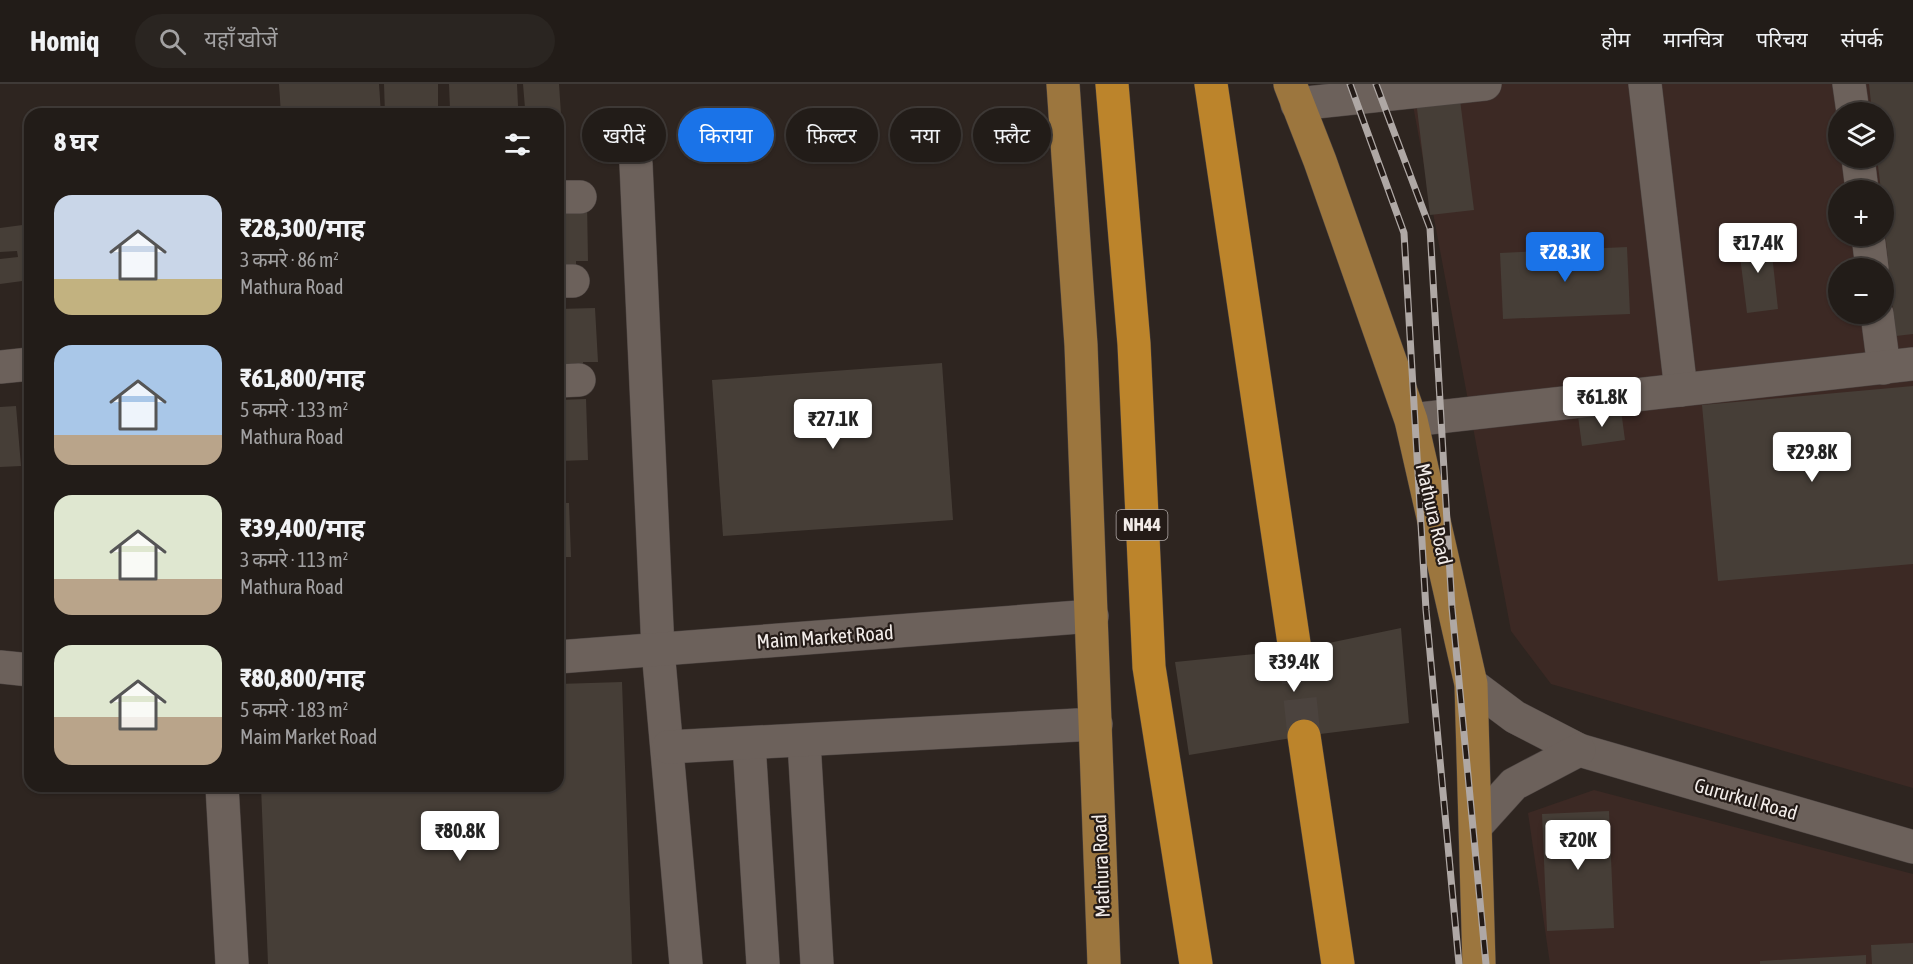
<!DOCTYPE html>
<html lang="hi">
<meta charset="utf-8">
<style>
:root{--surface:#221c18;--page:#2a2521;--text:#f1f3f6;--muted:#a2a1a2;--line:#3f3a37;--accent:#1a73e8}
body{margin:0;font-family:"Asap Condensed","Noto Sans Devanagari",sans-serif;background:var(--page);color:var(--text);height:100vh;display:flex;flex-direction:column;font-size:22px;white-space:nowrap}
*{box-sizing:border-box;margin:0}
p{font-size:20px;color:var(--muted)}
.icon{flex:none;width:33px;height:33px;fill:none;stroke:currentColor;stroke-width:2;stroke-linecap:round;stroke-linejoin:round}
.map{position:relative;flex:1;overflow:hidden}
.details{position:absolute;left:24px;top:24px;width:540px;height:684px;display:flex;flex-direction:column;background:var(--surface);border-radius:18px;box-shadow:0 2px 4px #0004,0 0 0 2px var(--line)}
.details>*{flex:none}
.guide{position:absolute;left:582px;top:24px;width:570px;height:54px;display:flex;gap:12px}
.tools{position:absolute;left:1828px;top:18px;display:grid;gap:12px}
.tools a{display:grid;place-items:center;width:66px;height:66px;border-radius:50%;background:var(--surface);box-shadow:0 2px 4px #0004,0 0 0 2px var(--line);font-size:30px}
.price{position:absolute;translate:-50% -51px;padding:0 14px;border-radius:6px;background:#fff;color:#222;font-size:20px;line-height:39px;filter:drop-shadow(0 2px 3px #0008)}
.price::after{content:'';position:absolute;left:50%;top:36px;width:18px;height:14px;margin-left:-9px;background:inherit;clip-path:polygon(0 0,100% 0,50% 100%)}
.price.selected{background:var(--accent);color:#fff}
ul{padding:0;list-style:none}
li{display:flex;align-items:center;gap:18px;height:150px;padding:0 30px}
li span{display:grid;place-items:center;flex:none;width:168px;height:120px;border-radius:18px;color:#555}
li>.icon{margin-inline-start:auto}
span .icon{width:72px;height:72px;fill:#fffc;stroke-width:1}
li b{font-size:26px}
h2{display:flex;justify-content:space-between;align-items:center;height:72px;padding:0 30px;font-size:26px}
.tag{padding:0 21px;border-radius:27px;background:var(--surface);box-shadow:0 2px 4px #0004,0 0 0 2px var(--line);font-size:21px;line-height:54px}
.tag.selected{background:var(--accent);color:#fff}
header{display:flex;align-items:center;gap:36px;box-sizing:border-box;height:84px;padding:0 30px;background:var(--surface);border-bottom:2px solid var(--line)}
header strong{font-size:28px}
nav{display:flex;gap:33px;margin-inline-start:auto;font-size:21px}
.search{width:420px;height:54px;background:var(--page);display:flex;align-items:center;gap:15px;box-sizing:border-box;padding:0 21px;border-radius:33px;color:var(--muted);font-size:22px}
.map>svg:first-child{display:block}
.industrial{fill:#3c2924;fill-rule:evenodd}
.building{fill:#463e37}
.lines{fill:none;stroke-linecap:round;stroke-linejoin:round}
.highway-tunnel{stroke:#4b433e;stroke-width:33;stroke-dasharray:33 16;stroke-linecap:butt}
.minor-casing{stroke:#4b4340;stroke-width:34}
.major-casing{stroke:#4b4340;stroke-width:34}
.highway-casing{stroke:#4b4340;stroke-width:34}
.minor{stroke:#6c615b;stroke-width:33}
.major{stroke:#9c763e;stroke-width:33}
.highway{stroke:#bc842b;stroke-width:33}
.rail-casing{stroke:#afa8a5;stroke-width:7}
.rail{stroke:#241b17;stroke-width:4.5;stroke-dasharray:14;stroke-linecap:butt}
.labels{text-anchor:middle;stroke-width:4.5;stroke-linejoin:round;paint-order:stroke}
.shield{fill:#241b17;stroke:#b4adaa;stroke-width:1.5}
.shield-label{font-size:18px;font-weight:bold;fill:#f2ece9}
.street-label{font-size:20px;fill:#f2ece9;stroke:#241b17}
</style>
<header>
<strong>Homiq</strong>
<div class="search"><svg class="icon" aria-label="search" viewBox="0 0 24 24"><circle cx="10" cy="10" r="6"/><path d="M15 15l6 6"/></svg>यहाँ खोजें</div>
<nav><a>होम</a><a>मानचित्र</a><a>परिचय</a><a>संपर्क</a></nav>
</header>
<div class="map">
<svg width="1913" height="880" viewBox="0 0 1913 880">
<rect width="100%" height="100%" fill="#2e2520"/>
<g class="industrial">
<path d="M1409 0H1913V704L1551 600 1511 547ZM1839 28H1884V74H1839ZM1839 106H1884V152H1839ZM1839 184H1884V230H1839Z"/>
<polygon points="1594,706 1913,790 1913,880 1550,880 1528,729"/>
</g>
<g class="building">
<polygon points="279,0 379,0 381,30 281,30"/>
<polygon points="384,0 438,0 438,29 385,30"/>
<polygon points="449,0 517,0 518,22 450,25"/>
<polygon points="523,0 559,0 561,30 539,30 539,23 525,24"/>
<polygon points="1414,0 1458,0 1474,126 1430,131"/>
<polygon points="1869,0 1913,0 1913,250 1896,252 1884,138 1884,106 1881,106 1877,74 1884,74 1884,28 1872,28"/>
<polygon points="587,118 588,177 576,177 576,187 558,187 558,119"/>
<polygon points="30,140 30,196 0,200 0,175 18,173 17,167 0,168 0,144"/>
<polygon points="1770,152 1778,225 1747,229 1738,156"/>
<polygon points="1627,163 1630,230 1503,235 1500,169"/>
<polygon points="595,224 598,278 583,278 584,288 558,289 558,225"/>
<polygon points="942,279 953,436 723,452 712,296"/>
<polygon points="1913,302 1913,480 1718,497 1702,321"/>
<polygon points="586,315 588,376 558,377 558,316"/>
<polygon points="16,322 21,382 0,383 0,323"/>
<polygon points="1621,326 1625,356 1582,362 1578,332"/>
<polygon points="558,419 569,419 571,473 558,473"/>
<polygon points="1401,544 1409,639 1304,652 1189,671 1175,578 1295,566"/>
<polygon points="622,598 632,880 268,880 261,702 558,702 558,600"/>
<polygon points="1609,727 1614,844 1547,847 1542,730"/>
<polygon points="1913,859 1913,880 1872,880 1871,861"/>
<polygon points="1866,871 1866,880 1760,880 1760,877"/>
</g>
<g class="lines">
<polyline class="highway-tunnel" points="1295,566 1304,652"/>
<g class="minor-casing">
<g id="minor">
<polyline points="1645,0 1681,306"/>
<polyline points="1849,0 1853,28"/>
<polyline points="1297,20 1485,0"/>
<polyline points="1858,74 1862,106"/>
<polyline points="636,80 658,566 686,880"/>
<polyline points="558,113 580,113"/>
<polyline points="1868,152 1872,184"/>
<polyline points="558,197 573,197"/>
<polyline points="1877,230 1884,284"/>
<polyline points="0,283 30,280"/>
<polyline points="558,297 579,296"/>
<polyline points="1411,336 1913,280"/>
<polyline points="558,573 1092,532"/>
<polyline points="0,583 30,586"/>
<polyline points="1471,600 1515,633 1579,666 1913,763"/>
<polyline points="804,658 817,880"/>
<polyline points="749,660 763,880"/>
<polyline points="668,663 1096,640"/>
<polyline points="222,702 232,880"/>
<polyline points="1476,742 1514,700 1579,666"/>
</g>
</g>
<g class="major-casing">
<g id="major">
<polyline points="1063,0 1081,261 1104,880"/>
<polyline points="1290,0 1320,77 1411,336 1471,600 1479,880"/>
</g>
</g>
<g class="highway-casing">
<g id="highway">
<polyline points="1112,0 1134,260 1149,583 1196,880"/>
<polyline points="1211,0 1295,566"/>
<polyline points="1304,652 1338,880"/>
</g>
</g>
<use href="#minor" class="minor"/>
<use href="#major" class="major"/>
<use href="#highway" class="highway"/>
<g class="rail-casing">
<g id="rail">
<polyline points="1350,0 1404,149 1426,526 1459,880"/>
<polyline points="1376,0 1430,144 1452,524 1486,880"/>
</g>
</g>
<use href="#rail" class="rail"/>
</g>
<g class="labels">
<rect class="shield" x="1116.5" y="426" width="51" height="30" rx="4.5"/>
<g class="shield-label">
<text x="1142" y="447">NH44</text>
</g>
<g class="street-label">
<text transform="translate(1434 430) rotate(77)" y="7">Mathura Road</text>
<text transform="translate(825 553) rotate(-4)" y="7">Maim Market Road</text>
<text transform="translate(1746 715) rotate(16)" y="7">Gururkul Road</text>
<text transform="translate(1101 782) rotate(-92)" y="7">Mathura Road</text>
</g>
</g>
</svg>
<div class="tools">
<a><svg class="icon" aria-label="layers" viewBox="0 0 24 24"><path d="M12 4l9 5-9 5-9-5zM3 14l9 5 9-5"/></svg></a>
<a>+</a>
<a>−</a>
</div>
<b class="price" style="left:1758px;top:190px">₹17.4K</b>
<b class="price selected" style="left:1565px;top:199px">₹28.3K</b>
<b class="price" style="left:1602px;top:344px">₹61.8K</b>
<b class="price" style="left:833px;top:366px">₹27.1K</b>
<b class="price" style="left:1812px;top:399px">₹29.8K</b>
<b class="price" style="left:1294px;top:609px">₹39.4K</b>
<b class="price" style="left:460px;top:778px">₹80.8K</b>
<b class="price" style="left:1578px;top:787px">₹20K</b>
<div class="guide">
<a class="tag">खरीदें</a>
<a class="tag selected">किराया</a>
<a class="tag">फ़िल्टर</a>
<a class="tag">नया</a>
<a class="tag">फ़्लैट</a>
</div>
<section class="details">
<h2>8 घर<svg class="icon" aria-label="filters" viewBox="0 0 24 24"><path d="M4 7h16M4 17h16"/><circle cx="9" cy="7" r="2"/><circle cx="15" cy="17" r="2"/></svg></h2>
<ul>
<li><span style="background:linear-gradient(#c9d6e8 70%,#c2b280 0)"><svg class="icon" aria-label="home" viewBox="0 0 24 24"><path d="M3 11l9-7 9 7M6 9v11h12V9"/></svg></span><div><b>₹28,300/माह</b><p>3 कमरे · 86 m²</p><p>Mathura Road</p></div></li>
<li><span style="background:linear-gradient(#a9c7e8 75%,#b9a48a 0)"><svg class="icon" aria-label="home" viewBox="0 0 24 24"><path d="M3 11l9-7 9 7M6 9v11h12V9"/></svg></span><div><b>₹61,800/माह</b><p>5 कमरे · 133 m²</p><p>Mathura Road</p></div></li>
<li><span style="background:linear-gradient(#dfe7d0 70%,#b9a48a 0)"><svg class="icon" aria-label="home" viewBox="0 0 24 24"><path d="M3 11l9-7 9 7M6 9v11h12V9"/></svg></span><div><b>₹39,400/माह</b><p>3 कमरे · 113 m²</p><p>Mathura Road</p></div></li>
<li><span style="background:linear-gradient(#dfe7d0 60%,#b9a48a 0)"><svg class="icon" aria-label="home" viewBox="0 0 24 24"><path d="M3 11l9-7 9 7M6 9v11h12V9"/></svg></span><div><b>₹80,800/माह</b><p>5 कमरे · 183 m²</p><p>Maim Market Road</p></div></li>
</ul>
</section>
</div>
